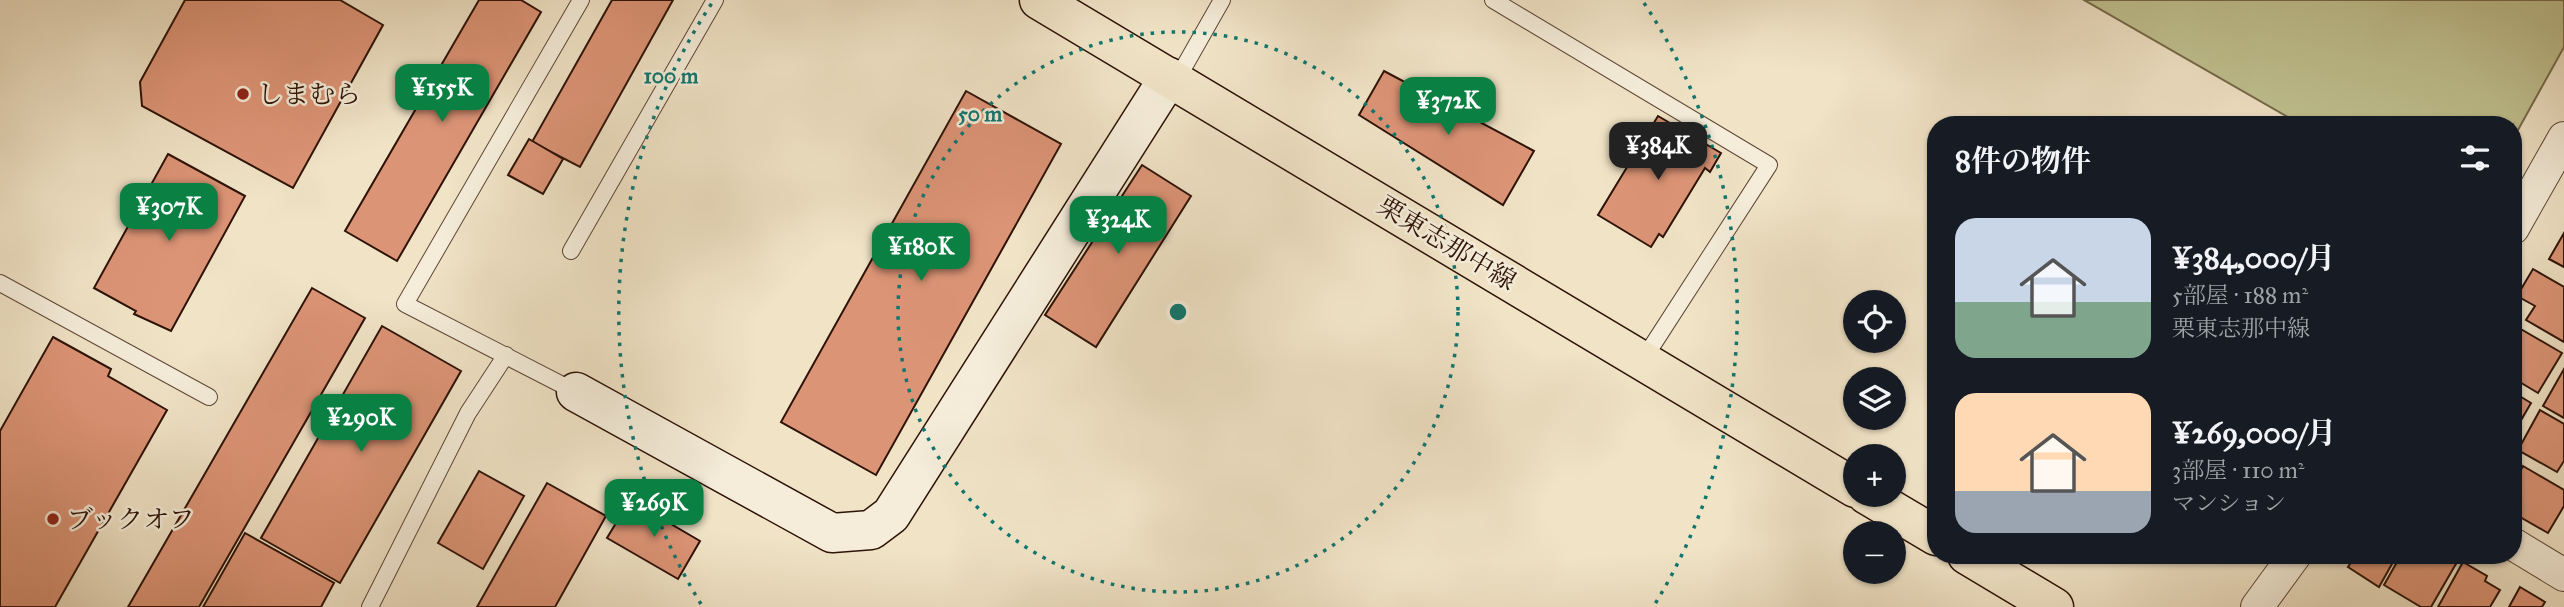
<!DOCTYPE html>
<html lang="ja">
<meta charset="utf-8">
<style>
:root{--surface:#171b24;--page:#242831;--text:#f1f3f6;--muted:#9ea1a6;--accent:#0b8043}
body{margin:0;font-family:"IM FELL Great Primer","Noto Serif JP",serif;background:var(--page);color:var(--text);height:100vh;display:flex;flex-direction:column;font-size:26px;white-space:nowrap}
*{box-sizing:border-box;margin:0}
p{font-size:23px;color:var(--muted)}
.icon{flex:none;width:38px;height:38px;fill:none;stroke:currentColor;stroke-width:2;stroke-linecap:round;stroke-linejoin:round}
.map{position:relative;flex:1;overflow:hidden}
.side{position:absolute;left:1927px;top:116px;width:595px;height:448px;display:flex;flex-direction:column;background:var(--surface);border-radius:28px;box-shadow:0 2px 5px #0004}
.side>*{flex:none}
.controls{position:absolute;left:1843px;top:290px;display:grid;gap:14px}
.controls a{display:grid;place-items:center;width:63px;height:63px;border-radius:50%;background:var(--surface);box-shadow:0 2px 5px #0004;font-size:35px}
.price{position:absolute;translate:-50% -60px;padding:0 16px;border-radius:14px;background:var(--accent);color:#fff;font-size:23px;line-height:46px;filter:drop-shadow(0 2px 4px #0008)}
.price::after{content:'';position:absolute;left:50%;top:42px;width:21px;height:16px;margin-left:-10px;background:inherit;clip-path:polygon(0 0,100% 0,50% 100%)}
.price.selected{background:#222;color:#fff}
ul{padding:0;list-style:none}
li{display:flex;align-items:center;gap:21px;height:175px;padding:0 28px}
li span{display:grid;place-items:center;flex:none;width:196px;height:140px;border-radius:21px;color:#555}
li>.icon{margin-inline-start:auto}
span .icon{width:84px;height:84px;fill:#fffc;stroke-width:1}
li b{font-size:30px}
h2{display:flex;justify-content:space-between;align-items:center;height:84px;padding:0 28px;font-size:30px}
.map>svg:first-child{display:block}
.green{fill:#c0c190;stroke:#766a4b;stroke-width:2}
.building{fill:#dc9476;stroke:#2d1206;stroke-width:2}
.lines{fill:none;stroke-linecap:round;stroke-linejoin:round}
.lane-casing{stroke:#5e4636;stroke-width:18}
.street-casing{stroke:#5e4636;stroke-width:34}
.secondary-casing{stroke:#2d1206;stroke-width:41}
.primary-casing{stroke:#2d1206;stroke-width:41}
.lane{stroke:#f5edda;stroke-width:16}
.street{stroke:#f5edda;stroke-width:32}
.secondary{stroke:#f5edda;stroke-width:38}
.primary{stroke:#f0e3c6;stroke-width:38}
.ring{fill:none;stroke:#0f766e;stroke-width:3.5;stroke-dasharray:3.5 7}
.poi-dot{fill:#8f2418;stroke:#f5edda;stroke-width:2.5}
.labels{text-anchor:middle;stroke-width:5;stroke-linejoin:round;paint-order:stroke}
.poi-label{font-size:26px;fill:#2d1206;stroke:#f5edda;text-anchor:start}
.street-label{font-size:26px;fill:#2d1206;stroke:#f5edda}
.centre{fill:#0f766e;stroke:#f5edda;stroke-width:3.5}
.ring-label{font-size:21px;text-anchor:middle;font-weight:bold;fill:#0f766e;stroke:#f5edda;stroke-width:5;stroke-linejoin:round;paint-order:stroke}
</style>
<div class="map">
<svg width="2564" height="607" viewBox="0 0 2564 607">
<rect width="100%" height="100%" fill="#f0e3c6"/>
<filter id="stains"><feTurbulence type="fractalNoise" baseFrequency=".00286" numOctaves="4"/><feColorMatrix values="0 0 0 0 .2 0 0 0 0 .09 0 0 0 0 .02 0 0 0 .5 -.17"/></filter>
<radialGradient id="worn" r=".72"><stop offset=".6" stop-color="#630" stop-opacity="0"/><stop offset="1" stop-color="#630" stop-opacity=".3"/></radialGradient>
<polygon class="green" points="2084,0 2564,0 2564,47 2513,139 2513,124 2300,124"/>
<g class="building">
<polygon points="185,0 340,0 383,25 293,188 142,106 140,82"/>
<polygon points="479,0 521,0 541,12 397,261 345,231"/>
<polygon points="612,0 673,0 580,167 532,142"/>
<polygon points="1384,71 1534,151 1503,205 1359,115"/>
<polygon points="966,91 1061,144 876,475 781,422"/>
<polygon points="1658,116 1721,153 1710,172 1705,168 1663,237 1659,234 1651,247 1598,215"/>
<polygon points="529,139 563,159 543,194 508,175"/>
<polygon points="168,154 245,196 171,331 134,314 136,311 94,288"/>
<polygon points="1142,165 1191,196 1096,347 1045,315"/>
<polygon points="2564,233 2564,267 2549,259"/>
<polygon points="2533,269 2564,287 2564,342 2526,320 2535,306 2517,296"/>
<polygon points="312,288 365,318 199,607 128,607"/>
<polygon points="382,326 461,371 340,583 261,538"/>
<polygon points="2519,328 2562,353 2538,393 2513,378 2513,338"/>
<polygon points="53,337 111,369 108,376 167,410 55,607 0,607 0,431"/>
<polygon points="2564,369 2564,418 2543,406"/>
<polygon points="2513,392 2531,403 2513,434"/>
<polygon points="2540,410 2564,424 2564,461 2557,472 2518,450"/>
<polygon points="2523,466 2564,490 2564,506 2548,533 2513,513 2513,484"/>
<polygon points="479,471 524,496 483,569 438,543"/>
<polygon points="547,483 606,516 555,607 477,607"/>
<polygon points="630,500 700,541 678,579 607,538"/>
<polygon points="245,533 334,583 321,607 203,607"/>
<polygon points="2356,555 2397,555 2379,587 2348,567"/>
<polygon points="2401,555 2455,555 2452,559 2457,562 2431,607 2421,607 2384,585"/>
<polygon points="2463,562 2487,576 2485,581 2500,590 2490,607 2438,607"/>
<polygon points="2520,587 2545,602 2542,607 2509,607"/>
</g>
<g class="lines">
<g class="lane-casing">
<g id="lane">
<polyline points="1493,0 1769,165 1643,360"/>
<polyline points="1176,81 1222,0"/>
<polyline points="571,251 715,0"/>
<polyline points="0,283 209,397"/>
<polyline points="576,392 405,304 581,0"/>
<polyline points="370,607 468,413 506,355"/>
</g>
</g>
<g class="street-casing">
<g id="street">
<polyline points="2513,228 2564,138"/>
<polyline points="2513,544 2564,575"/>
<polyline points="2257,607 2295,555"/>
</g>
</g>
<g class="secondary-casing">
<polyline id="secondary" points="576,392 832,533 871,530 891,515 1169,77"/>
</g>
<g class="primary-casing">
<g id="primary">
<polyline points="1039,0 1855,488"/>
<polyline points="1867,495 1936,536"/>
<polyline points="1967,555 2054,607"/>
</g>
</g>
<use href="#lane" class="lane"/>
<use href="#street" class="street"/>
<use href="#secondary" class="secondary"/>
<use href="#primary" class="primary"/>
</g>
<g class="ring">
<circle cx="1178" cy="312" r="280"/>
<path d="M701 604A559 559 0 0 1 712 3M1644 3A559 559 0 0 1 1655 604"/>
</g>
<g class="poi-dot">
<circle cx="243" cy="94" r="7"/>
<circle cx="53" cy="519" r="7"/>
</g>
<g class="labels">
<g class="poi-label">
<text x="257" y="103">しまむら</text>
<text x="67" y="528">ブックオフ</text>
</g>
<g class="street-label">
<text transform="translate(1447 243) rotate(31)" y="9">栗東志那中線</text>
</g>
</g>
<circle cx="1178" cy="312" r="10" class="centre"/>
<g class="ring-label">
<text x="671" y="83">100 m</text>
<text x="980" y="121">50 m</text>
</g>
<rect width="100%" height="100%" filter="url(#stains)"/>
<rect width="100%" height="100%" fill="url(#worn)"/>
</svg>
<div class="controls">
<a><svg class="icon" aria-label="locate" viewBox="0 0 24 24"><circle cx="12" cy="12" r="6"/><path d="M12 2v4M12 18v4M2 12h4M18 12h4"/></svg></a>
<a><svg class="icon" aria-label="layers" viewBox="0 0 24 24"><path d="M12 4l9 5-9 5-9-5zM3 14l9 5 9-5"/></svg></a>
<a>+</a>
<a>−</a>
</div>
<b class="price" style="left:442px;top:124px">¥155K</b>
<b class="price" style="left:1448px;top:137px">¥372K</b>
<b class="price selected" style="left:1658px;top:182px">¥384K</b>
<b class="price" style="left:169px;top:243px">¥307K</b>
<b class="price" style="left:1118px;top:256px">¥324K</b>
<b class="price" style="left:921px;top:283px">¥180K</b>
<b class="price" style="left:361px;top:454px">¥290K</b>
<b class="price" style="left:654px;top:539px">¥269K</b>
<section class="side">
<h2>8件の物件<svg class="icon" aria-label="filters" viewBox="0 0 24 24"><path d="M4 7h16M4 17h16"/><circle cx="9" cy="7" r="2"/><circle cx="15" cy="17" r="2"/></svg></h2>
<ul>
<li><span style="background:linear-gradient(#c9d6e8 60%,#7fa58c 0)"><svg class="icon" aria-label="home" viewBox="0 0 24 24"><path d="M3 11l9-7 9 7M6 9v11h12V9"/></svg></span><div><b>¥384,000/月</b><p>5部屋 · 188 m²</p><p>栗東志那中線</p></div></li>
<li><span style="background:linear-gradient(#ffd9b3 70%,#9aa5b1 0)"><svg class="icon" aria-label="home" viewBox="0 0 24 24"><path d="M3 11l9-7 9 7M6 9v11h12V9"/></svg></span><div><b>¥269,000/月</b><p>3部屋 · 110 m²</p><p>マンション</p></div></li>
</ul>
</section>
</div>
